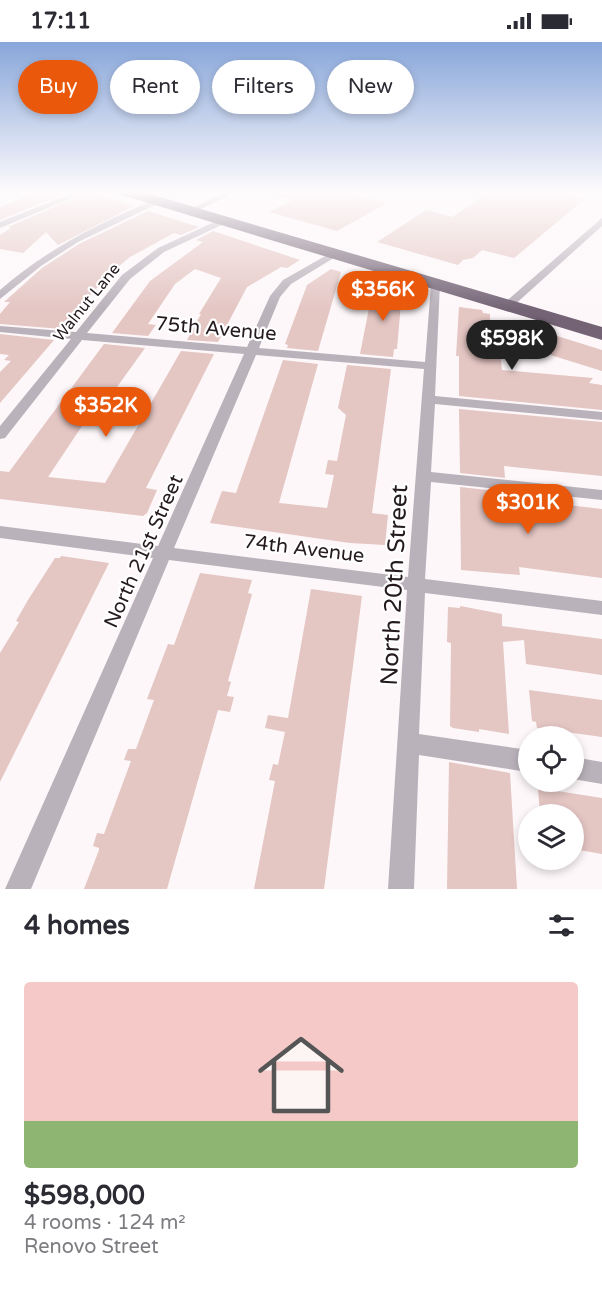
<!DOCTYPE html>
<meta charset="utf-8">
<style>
:root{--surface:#fff;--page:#f7f7f7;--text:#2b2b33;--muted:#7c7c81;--accent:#ea580c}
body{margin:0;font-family:"Varela Round",sans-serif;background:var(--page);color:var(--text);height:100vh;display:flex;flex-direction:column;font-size:22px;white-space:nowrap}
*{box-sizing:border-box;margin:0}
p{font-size:20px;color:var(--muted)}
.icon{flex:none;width:33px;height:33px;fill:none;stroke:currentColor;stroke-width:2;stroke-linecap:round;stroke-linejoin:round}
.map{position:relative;height:847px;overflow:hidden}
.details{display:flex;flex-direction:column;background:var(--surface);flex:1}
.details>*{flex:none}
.hud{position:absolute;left:18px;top:18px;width:567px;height:54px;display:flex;gap:12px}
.buttons{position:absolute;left:518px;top:684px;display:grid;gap:12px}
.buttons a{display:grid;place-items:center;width:66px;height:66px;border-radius:50%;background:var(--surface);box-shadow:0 3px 9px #0003;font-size:30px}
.price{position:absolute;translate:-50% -51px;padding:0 14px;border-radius:21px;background:var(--accent);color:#fff;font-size:20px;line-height:39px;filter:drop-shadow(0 2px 3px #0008)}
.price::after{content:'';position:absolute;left:50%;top:36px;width:18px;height:14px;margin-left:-9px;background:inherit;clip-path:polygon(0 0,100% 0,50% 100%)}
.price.active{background:#222;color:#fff}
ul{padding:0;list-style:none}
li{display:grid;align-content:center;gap:12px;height:318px;padding:0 24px}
li span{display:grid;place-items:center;height:186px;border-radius:6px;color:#555}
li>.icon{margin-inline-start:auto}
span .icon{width:108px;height:108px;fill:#fffc;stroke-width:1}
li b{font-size:26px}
h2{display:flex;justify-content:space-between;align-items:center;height:72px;padding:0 24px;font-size:26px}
.tag{padding:0 21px;border-radius:27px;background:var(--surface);box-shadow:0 3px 9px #0003;font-size:21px;line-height:54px}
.tag.active{background:var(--accent);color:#fff}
.status{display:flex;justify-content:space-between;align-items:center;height:42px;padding:0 30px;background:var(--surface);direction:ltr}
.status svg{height:16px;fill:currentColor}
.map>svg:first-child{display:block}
.building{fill:#e4c6c3}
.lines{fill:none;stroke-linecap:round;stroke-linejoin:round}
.street{fill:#bab2bb;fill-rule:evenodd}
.highway{fill:#736375;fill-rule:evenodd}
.labels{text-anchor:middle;stroke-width:4.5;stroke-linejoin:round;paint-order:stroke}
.far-street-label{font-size:16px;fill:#251b1f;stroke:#fff}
.street-label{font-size:20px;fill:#251b1f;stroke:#fff}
.near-street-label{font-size:24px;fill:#251b1f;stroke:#fff}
</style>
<div class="status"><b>17:11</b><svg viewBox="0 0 49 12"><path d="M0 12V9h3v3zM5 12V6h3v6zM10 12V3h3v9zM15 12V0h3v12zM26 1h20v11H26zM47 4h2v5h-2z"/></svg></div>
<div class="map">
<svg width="602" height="847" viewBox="0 0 602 847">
<rect width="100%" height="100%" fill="#fdf7f9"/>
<g class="building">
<polygon points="38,150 69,150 0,178 0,165"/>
<polygon points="88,150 134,164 58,203 46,190 23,211 0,207 0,193 11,186 8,185"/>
<polygon points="279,150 340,150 387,161 337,189 269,170 292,158 278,154"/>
<polygon points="490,150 556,150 585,157 514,216 482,208 473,216 463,218 458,223 377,200 426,168 452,175"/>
<polygon points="148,169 199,185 181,193 174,191 130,215 107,234 62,287 0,282 0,272 10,260 4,260 42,226 79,202"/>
<polygon points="213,189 300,218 287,226 281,225 247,245 218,300 187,298 201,272 199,272 221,236 195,227 175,242 148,282 156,283 148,294 112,291 150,239 203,200 196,198"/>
<polygon points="331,227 341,230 318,309 287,306 288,303 285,302 307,243"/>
<polygon points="374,241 411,252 401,261 397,307 394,307 393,315 360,312"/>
<polygon points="459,265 482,268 483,271 490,272 490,280 497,281 502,328 593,336 589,341 602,343 602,368 459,354 459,314 456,314"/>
<polygon points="522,283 602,308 602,329 499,297 513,284 519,286"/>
<polygon points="0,292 54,298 0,361 0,330 11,319 4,318 9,313 0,312"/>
<polygon points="104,302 145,306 102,366 94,366 48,435 105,441 181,309 214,312 146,446 157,448 147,471 143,474 0,457 0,429 9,430"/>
<polygon points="283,318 318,322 279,461 327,466 334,433 325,432 328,418 337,419 345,378 346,373 338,366 347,323 391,327 372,471 388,473 385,503 350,501 210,481 222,449 236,451"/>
<polygon points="459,367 602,380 602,434 504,424 505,436 460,431"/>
<polygon points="460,445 506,450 507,456 602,467 602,536 519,525 520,533 461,528"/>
<polygon points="61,514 109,521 0,740 0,611 19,580 16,579 28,558 55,516 60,516"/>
<polygon points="200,531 252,538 248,551 252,552 228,639 231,640 227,654 234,655 230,670 218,668 167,847 84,847 99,808 99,806 93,804 97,791 104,792 131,719 124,718 128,707 136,707 154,658 147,657 168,602 174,603"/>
<polygon points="311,547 362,554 324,847 254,847 275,739 269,738 273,722 278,723 285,690 265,686 268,673 288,676"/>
<polygon points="460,564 502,572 502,584 602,597 602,633 526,622 524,598 503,600 509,692 479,687 479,690 453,686 450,684 451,601 447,600 448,565 460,566"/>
<polygon points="529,648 602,658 602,695 537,686 536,680 532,679"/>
<polygon points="449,720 510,731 517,847 447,847"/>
<polygon points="538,746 602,756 602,812 573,807 573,772 540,772"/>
</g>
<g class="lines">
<g class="street">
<polygon points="75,150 86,150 0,186 0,180"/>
<polygon points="225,150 236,150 193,171 186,169"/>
<path d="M156 157 163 159 78 200 41 224 0 257V248C47 207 99 181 156 157Z"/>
<path d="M223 176 226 177V181L164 210 130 237 87 291 247 305 270 254 283 238 334 209 337 210V214L291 242 280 255 259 306 425 320 431 243 440 241 435 354 602 370V378L435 362 431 430 602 448V458L431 440 425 537 602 559V573L425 551 419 692 528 708V730L419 713 414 847H388L407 548 169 518 31 847H5L153 516 0 496V484L158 504 244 312 82 298 5 396 0 397V384L71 297 0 290V284L76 290 122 233 158 206ZM256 313 424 327 408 535 174 506Z"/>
<polygon points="602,176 602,184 511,266 503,266 503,262"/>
<polygon points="573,715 602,720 602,742 573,737"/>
</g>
<polygon class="highway" points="120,150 143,150 602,285 602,298 122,153"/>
</g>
<linearGradient id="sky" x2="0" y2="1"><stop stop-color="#88a6da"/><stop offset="0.56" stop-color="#fefbfc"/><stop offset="1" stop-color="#fefbfc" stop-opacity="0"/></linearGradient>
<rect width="602" height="268" fill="url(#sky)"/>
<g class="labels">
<g class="far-street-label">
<text transform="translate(86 260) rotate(-51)" y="6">Walnut Lane</text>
</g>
<g class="street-label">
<text transform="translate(216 286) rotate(5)" y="7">75th Avenue</text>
<text transform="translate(304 506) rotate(7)" y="7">74th Avenue</text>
<text transform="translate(143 509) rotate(-66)" y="7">North 21st Street</text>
</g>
<g class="near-street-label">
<text transform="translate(394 543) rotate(-87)" y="8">North 20th Street</text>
</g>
</g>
</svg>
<div class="buttons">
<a><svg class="icon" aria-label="locate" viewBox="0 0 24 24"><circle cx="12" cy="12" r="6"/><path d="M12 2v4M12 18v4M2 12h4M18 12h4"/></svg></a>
<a><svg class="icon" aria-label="layers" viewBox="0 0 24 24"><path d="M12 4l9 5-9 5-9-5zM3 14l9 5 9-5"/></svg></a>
</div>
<b class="price" style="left:383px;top:280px">$356K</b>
<b class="price active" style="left:512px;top:329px">$598K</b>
<b class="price" style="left:106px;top:396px">$352K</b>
<b class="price" style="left:528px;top:493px">$301K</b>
<div class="hud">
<a class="tag active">Buy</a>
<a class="tag">Rent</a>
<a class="tag">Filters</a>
<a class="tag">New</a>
</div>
</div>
<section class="details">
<h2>4 homes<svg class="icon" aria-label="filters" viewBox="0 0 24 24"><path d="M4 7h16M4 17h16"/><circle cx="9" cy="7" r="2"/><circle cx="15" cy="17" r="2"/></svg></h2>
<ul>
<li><span style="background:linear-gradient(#f6c9c9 75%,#8fb573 0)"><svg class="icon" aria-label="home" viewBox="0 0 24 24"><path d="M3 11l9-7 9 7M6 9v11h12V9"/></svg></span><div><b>$598,000</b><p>4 rooms · 124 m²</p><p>Renovo Street</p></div></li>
</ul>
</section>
